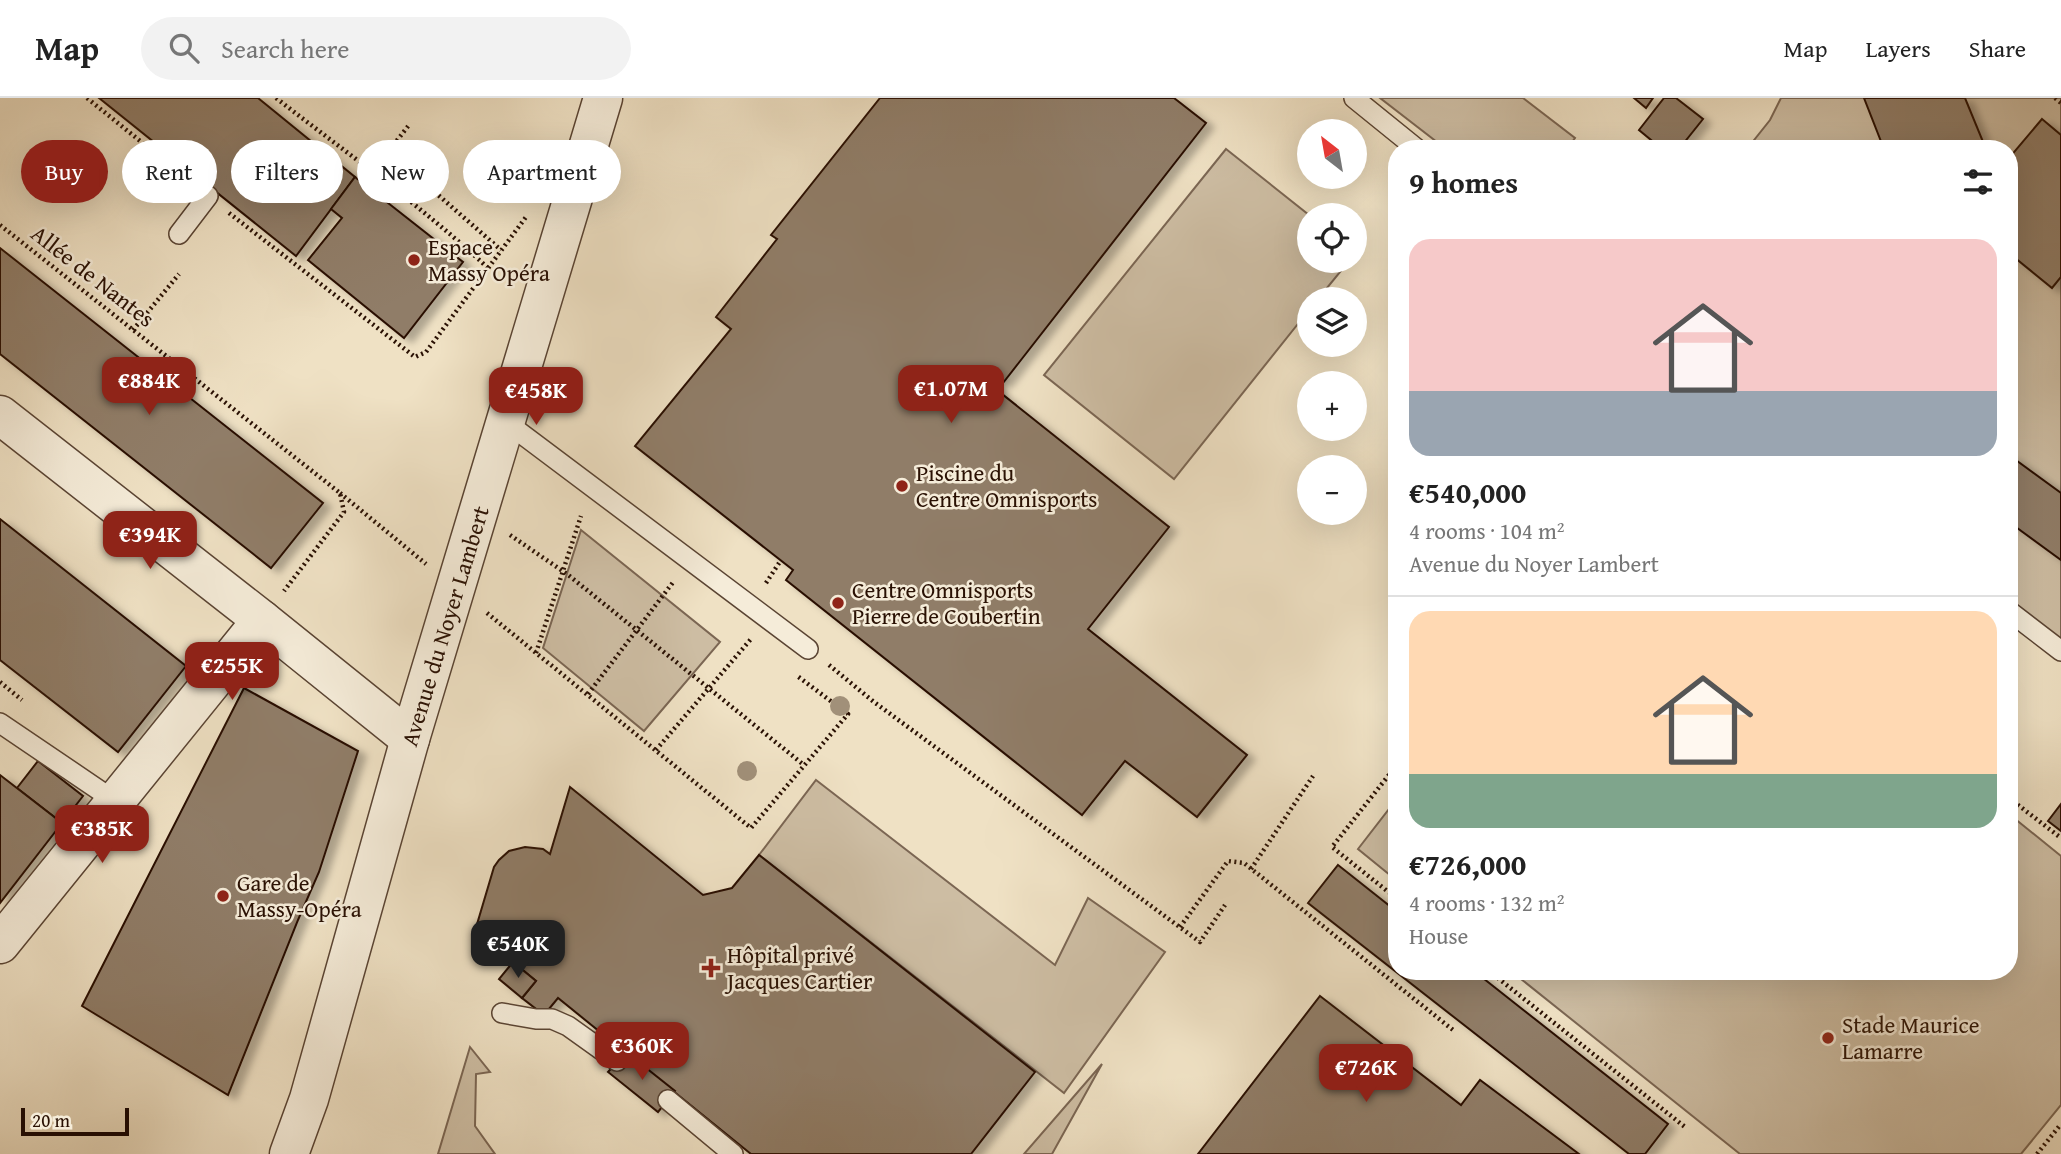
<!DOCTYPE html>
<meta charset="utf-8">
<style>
:root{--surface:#fff;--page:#f2f2f2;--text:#222;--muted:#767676;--line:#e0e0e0;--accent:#8f2418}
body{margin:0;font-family:"Gentium Book Plus",serif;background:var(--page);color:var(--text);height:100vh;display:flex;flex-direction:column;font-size:26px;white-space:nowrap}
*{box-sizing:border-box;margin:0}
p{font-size:23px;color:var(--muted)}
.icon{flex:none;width:38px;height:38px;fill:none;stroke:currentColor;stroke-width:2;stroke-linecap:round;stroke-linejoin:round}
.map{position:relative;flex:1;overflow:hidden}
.panel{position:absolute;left:1388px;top:42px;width:630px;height:840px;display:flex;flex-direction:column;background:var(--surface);border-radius:28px;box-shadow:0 7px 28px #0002}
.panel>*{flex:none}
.hud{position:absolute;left:21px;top:42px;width:665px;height:63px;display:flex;gap:14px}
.needle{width:46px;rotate:329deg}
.fabs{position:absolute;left:1297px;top:21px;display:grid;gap:14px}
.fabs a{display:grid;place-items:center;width:70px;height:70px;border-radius:50%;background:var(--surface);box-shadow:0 7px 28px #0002;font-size:35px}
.scale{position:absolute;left:21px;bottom:18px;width:108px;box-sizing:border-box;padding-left:7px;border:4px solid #291003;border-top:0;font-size:19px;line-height:24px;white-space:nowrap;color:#291003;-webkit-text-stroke:5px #f5ecd9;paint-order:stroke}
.price{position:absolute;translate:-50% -60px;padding:0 16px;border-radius:14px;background:var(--accent);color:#fff;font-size:23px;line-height:46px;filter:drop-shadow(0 2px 4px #0008)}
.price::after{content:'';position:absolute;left:50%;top:42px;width:21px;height:16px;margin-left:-10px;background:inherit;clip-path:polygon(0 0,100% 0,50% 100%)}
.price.active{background:#222;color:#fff}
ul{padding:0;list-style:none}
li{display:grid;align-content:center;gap:14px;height:371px;padding:0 21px}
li+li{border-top:2px solid var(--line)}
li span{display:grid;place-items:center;height:217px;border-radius:21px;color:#555}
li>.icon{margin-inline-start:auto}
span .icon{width:126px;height:126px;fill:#fffc;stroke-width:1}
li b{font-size:30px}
h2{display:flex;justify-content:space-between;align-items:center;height:84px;padding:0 21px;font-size:30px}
.tag{padding:0 24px;border-radius:32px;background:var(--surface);box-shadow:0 7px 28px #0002;font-size:24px;line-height:63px}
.tag.active{background:var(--accent);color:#fff}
header{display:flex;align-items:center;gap:42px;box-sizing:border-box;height:98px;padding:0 35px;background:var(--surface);border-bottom:2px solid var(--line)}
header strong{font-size:33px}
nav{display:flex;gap:38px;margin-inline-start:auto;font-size:24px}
.search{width:490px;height:63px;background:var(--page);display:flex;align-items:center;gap:18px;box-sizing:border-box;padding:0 24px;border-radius:38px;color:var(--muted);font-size:26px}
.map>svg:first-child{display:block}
.green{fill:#cdbda3;stroke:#7b6653;stroke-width:2}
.building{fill:#907d67;stroke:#291003;stroke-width:2;filter:url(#shadow)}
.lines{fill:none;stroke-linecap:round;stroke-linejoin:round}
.lane-casing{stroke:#5a4433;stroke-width:22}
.street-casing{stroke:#5a4433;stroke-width:41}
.path{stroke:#291003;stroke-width:4.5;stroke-dasharray:2 3.5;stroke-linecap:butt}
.lane{stroke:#f5ecd9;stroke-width:19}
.street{stroke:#f5ecd9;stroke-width:38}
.tree{fill:#a19079}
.poi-dot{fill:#8f2418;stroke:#f5ecd9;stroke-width:2.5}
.labels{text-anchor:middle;stroke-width:5;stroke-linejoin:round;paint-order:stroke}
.poi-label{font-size:23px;fill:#291003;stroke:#f5ecd9;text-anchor:start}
.street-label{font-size:23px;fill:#291003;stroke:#f5ecd9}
</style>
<header>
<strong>Map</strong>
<div class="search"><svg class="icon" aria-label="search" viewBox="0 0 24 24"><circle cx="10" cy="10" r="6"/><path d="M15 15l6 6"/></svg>Search here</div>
<nav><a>Map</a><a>Layers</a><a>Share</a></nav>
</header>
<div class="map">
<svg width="2061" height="1056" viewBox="0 0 2061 1056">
<defs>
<filter id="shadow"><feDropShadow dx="8" dy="4.5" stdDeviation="3.5" flood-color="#0004"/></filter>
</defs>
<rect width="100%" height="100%" fill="#efe1c4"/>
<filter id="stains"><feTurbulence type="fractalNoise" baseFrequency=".00286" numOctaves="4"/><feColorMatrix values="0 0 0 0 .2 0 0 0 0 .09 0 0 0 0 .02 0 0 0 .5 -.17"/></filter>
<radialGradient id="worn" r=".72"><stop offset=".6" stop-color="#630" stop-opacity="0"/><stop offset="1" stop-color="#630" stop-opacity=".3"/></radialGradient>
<g class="green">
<polygon points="1380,0 1523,0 1575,40 1567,51 1446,51"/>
<polygon points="1781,0 2061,0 2061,553 2009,513 2009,51 1747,51 1770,22"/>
<polygon points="1226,51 1309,117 1309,163 1349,163 1318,201 1309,201 1309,212 1174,381 1044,277"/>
<polygon points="581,432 720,544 644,633 543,550"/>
<polygon points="816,682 1055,867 1088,800 1165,854 1064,995 759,757"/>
<polygon points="1396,702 1396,782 1358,751"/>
<polygon points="2009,716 2061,758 2061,1007 2021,1056 1740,1056 1511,873 2009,873"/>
<polygon points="470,949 490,974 476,976 475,1028 495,1056 438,1056"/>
<polygon points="1102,966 1052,1056 1024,1056"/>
</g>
<g class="building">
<polygon points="99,0 258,0 355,79 296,158"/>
<polygon points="880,0 1174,0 1206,25 1003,285 987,274 982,280 1169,429 1088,531 1247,657 1197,719 1125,663 1082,717 786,482 793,472 635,348 731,231 716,219 777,141 771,137"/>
<polygon points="1634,0 1653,0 1646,10"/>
<polygon points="1664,0 1676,0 1703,21 1679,51 1662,51 1639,32"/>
<polygon points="1864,0 1965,0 1986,51 1884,51"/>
<polygon points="2042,21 2061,37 2061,179 2052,190 2009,155 2009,60"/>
<polygon points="355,79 463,164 404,240 308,162 342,120 331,111"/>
<polygon points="0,150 323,405 271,470 0,256"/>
<polygon points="2009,357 2061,395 2061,462 2009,424"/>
<polygon points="0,421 186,568 118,654 0,562"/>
<polygon points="244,590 358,653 319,774 298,822 228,997 82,908"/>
<polygon points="38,663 83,698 62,725 17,690"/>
<polygon points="0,677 62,725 0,805"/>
<polygon points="570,689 703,797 732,790 759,757 1035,974 971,1056 751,1056 558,900 544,917 522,900 536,883 475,833 494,769 499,762 509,753 525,749 543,751 550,756"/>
<polygon points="2061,706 2061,733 2048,723"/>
<polygon points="1338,767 1396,813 1396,873 1474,873 1668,1026 1645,1056 1629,1056 1308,805"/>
<polygon points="513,864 536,883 522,900 499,881"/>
<polygon points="1320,898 1461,1007 1480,982 1579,1056 1198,1056"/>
<polygon points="626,954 675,993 658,1014 608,974"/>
</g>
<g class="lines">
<g class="lane-casing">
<g id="lane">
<polyline points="1354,0 1417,51"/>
<polyline points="179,136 208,98"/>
<polyline points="506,324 808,551"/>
<polyline points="2009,513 2061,553"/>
<polyline points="0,625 115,703"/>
<polyline points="502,915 536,921 552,921 568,928 617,963"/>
<polyline points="668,1002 733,1056"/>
</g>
</g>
<g class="street-casing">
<g id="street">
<polyline points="0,317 262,522 410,641"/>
<polyline points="0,846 262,522"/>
<polyline points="289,1056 309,1001 410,641 603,0"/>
</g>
</g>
<g class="path">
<polyline points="87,0 187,81"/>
<path d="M276 0C348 56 423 109 489 171"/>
<polyline points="2055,0 2061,5"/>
<polyline points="389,54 501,152"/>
<polyline points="373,73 409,27"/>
<polyline points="229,115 415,259 426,254 526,119"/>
<polyline points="0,127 340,395 344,414 284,493"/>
<polyline points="133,232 179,176"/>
<polyline points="340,395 426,466"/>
<polyline points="510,437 567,476 804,667"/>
<polyline points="766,485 781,462"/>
<polyline points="487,515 751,730 848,616 796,577"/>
<polyline points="536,555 581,418"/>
<polyline points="829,567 874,604 1200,844 1225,807"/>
<polyline points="0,584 22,602"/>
<polyline points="588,596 674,483"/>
<polyline points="656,652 751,541"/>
<polyline points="1396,668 1332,749 1396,800"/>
<polyline points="2009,700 2061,740"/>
<polyline points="1251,771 1313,678"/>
<polyline points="1180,829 1228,763 1244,765 1453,932"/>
<polyline points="1489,873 1685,1029"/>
<polyline points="2037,1056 2061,1026"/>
</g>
<use href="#lane" class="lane"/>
<use href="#street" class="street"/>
</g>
<g class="tree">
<circle cx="840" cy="608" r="10"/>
<circle cx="747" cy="673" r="10"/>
</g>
<g class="poi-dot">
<circle cx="414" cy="162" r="7"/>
<circle cx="902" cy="388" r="7"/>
<circle cx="838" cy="505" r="7"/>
<circle cx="223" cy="798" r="7"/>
<path d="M707.5 859.5h7v7h7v7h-7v7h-7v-7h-7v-7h7z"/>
<circle cx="1828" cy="940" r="7"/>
</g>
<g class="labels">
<g class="poi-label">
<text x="428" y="157">Espace<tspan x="428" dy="26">Massy Opéra</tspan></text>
<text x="916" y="383">Piscine du<tspan x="916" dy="26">Centre Omnisports</tspan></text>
<text x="852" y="500">Centre Omnisports<tspan x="852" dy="26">Pierre de Coubertin</tspan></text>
<text x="237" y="793">Gare de<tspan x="237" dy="26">Massy-Opéra</tspan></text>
<text x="727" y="865">Hôpital privé<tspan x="727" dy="26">Jacques Cartier</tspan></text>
<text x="1842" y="935">Stade Maurice<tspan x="1842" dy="26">Lamarre</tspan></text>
</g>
<g class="street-label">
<text transform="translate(93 178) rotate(38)" y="8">Allée de Nantes</text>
<text transform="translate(445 528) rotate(-73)" y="8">Avenue du Noyer Lambert</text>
</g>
</g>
<rect width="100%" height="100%" filter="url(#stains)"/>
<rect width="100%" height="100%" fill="url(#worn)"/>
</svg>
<div class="fabs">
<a><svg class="needle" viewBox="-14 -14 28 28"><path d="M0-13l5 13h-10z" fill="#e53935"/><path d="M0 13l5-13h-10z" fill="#767676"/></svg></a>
<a><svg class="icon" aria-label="locate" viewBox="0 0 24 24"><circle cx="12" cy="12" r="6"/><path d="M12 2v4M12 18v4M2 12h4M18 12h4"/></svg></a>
<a><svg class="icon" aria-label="layers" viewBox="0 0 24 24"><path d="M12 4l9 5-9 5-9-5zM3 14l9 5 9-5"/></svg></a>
<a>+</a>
<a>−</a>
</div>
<div class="scale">20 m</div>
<b class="price" style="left:149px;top:319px">€884K</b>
<b class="price" style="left:951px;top:327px">€1.07M</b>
<b class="price" style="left:536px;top:329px">€458K</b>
<b class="price" style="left:150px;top:473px">€394K</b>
<b class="price" style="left:232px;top:604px">€255K</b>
<b class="price" style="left:102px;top:767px">€385K</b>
<b class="price active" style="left:518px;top:882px">€540K</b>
<b class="price" style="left:642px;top:984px">€360K</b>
<b class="price" style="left:1366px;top:1006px">€726K</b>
<div class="hud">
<a class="tag active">Buy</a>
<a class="tag">Rent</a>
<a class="tag">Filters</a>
<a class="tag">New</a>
<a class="tag">Apartment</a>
</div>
<section class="panel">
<h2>9 homes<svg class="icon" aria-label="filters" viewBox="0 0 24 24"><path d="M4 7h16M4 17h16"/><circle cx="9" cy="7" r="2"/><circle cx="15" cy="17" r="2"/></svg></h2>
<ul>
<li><span style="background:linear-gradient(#f6c9c9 70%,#9aa5b1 0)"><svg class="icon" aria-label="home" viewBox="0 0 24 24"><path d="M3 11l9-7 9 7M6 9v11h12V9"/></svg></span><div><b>€540,000</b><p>4 rooms · 104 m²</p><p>Avenue du Noyer Lambert</p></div></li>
<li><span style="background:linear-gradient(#ffd9b3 75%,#7fa58c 0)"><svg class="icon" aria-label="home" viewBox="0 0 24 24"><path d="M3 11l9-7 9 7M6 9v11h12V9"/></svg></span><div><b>€726,000</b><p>4 rooms · 132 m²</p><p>House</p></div></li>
</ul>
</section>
</div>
